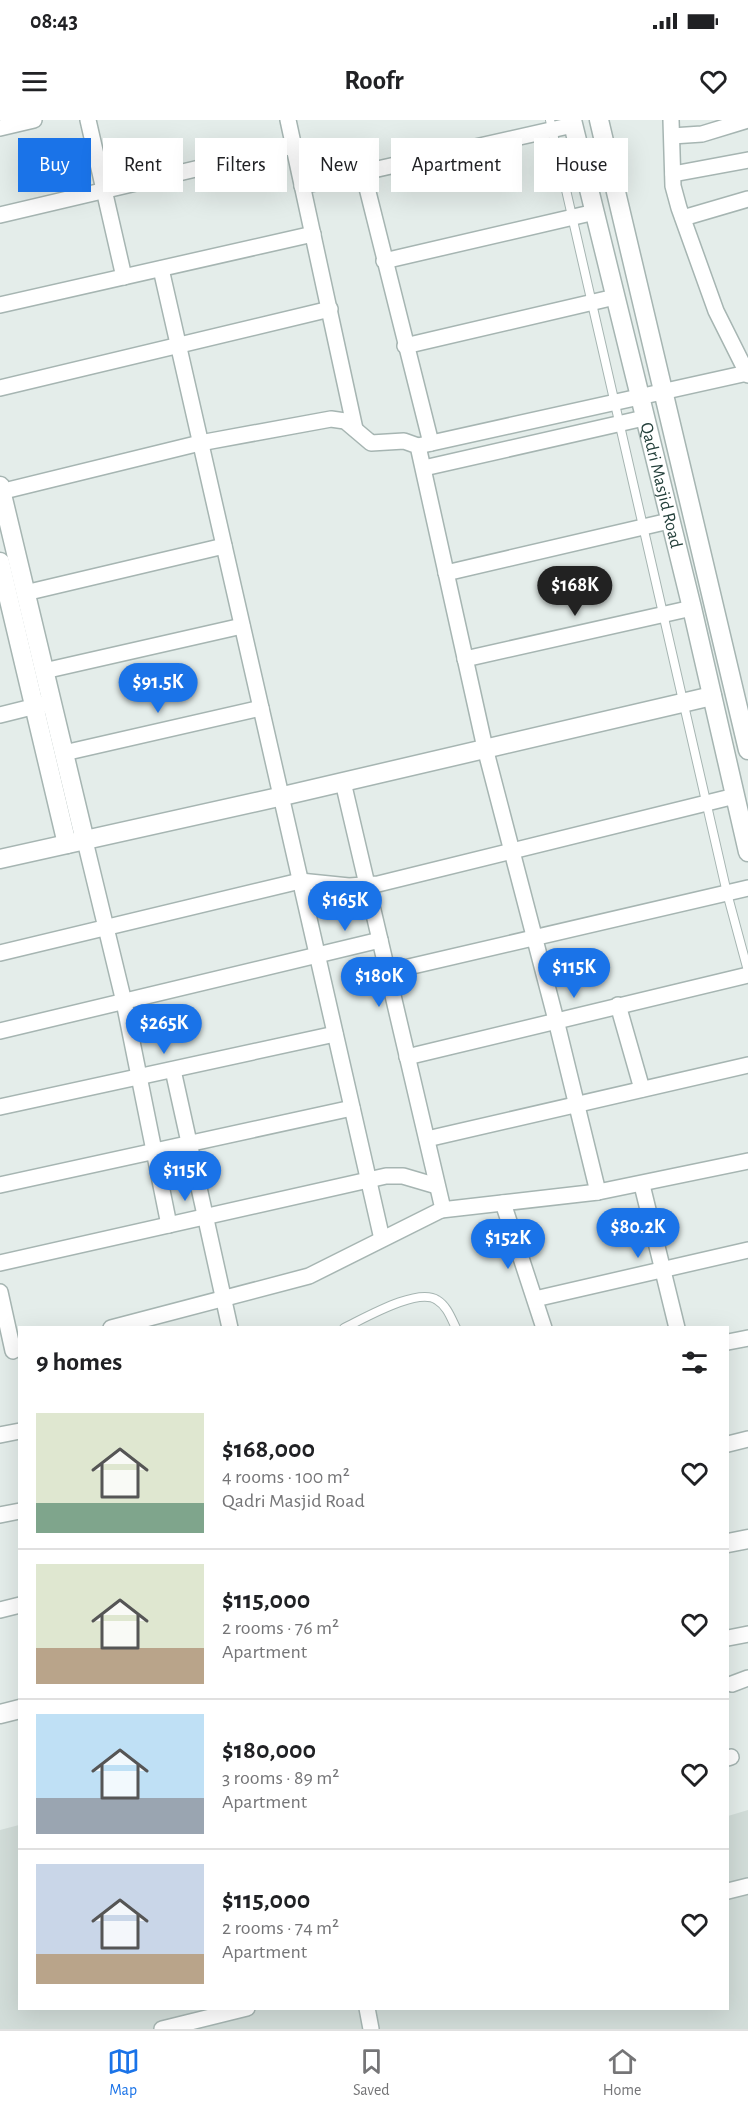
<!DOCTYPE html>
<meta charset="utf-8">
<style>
:root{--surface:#fff;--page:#f2f2f2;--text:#202124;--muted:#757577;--line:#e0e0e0;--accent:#1a73e8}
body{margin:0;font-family:"Alegreya Sans",sans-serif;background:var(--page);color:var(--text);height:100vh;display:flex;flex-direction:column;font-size:22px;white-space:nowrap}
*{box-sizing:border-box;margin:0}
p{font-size:20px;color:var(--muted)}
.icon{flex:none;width:33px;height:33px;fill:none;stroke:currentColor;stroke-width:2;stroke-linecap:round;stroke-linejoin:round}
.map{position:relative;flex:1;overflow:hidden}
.panel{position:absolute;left:18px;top:1206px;width:711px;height:684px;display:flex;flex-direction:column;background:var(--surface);border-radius:0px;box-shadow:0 6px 24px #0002}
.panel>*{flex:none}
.guide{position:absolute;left:18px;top:18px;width:712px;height:54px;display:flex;gap:12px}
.price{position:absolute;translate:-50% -51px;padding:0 14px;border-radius:21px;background:var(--accent);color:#fff;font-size:20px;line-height:39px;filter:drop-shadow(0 2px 3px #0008)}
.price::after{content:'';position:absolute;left:50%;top:36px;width:18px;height:14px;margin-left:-9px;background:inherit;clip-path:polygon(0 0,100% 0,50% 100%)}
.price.selected{background:#222;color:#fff}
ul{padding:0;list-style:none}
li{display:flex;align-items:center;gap:18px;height:150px;padding:0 18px}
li+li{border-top:2px solid var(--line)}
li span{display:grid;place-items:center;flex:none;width:168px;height:120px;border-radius:0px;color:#555}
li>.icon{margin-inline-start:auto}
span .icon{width:72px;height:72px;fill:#fffc;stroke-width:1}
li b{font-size:26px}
h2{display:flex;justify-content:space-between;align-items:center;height:72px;padding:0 18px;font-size:26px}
.tag{padding:0 21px;border-radius:0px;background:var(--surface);box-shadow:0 6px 24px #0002;font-size:21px;line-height:54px}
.tag.selected{background:var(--accent);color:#fff}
.status{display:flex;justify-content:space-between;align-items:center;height:42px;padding:0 30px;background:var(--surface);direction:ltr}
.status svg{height:16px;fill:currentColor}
header{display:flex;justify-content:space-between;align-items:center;height:78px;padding:0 18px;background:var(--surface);font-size:27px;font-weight:600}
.menu{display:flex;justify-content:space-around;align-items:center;height:84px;border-top:2px solid var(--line);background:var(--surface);font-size:16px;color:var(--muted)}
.menu a{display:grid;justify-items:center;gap:3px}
.menu .selected{color:var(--accent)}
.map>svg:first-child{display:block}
.built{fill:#d2ddd9}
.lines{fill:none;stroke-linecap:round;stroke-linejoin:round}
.service-casing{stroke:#a6b5b2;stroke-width:10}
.minor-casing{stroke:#a6b5b2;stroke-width:18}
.tertiary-casing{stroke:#a6b5b2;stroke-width:21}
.service{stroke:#fff;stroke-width:8}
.minor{stroke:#fff;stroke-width:15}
.tertiary{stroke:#fff;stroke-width:18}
.labels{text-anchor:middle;stroke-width:4.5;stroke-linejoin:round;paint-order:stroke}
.street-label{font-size:18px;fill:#233f3a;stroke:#f5faf8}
</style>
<div class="status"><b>08:43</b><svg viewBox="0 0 49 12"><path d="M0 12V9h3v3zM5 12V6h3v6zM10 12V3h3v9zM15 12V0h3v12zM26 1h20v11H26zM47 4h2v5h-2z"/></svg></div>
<header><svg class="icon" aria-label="menu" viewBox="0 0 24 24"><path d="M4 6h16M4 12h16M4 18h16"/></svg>Roofr<svg class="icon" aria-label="heart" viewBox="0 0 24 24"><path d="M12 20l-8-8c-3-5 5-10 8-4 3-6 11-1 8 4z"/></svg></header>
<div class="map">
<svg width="748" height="1909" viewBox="0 0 748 1909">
<rect width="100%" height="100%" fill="#e4edea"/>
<polygon class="built" points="748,1690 748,1909 0,1909 0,1710 19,1705 20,1888 728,1888 728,1696"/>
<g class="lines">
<g class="service-casing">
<g id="service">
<polyline points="550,0 727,773 748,851"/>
<path d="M344 1208C365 1198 418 1167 437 1180 447 1186 451 1198 456 1208"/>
</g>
</g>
<g class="minor-casing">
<g id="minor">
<polyline points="88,0 124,157"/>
<polyline points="288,0 355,309"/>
<polyline points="671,0 673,66 679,88 716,191 748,255"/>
<polyline points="0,8 34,0"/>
<polyline points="672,16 702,14 748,0"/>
<polyline points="363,52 431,323"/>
<polyline points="673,54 748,40"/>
<polyline points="302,66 573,5"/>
<polyline points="0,95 293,26"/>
<polyline points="683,98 748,79"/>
<polyline points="384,141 595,92"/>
<polyline points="161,149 382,1119"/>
<polyline points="0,185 313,114"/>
<polyline points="405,226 615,177"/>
<polyline points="0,268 330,189"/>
<polyline points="418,326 747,253"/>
<polyline points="424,348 644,298"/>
<polyline points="0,372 200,323 331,299 345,301 371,323 404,321 418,326 485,628 556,900 598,1072"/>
<polyline points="446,453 669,401"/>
<polyline points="25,473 224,426"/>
<polyline points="465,539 692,488"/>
<polyline points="44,551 242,506"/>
<polyline points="0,595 44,584"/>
<polyline points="64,633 261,588"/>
<polyline points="85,721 124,882 169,1105"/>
<polyline points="0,833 300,761 349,766 378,764 735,676"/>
<polyline points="387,852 748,768"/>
<polyline points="618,885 642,969"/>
<polyline points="0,911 380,820"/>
<polyline points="407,937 748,855"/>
<polyline points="173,950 230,1208"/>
<polyline points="0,987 335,914"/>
<polyline points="427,1019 748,945"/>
<polyline points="0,1065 352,988"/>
<polyline points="642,1065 677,1208"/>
<polyline points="503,1083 544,1208"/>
<polyline points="441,1090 598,1072 748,1041"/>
<polyline points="0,1143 386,1056 403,1056 437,1066"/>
<polyline points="0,1172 13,1231"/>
<polyline points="535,1179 748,1130"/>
<polyline points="111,1208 309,1156 443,1089 343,662"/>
<polyline points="728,1222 748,1218"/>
<polyline points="0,1315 20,1311"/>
<polyline points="728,1324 748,1319"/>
<polyline points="0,1395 20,1391"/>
<polyline points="0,1490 20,1485"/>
<polyline points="728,1518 748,1514"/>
<polyline points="732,1564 748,1558"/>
<polyline points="728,1638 731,1637"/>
<polyline points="728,1771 748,1766"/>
<polyline points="367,1888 371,1909"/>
<polyline points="162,1909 247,1888"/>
</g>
</g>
<g class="tertiary-casing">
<g id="tertiary">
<path id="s1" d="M572 0 692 488 748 732"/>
<polyline points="599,0 748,630"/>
<polyline points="0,366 85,721"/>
<polyline points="0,442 67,724"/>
<polyline points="0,739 283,676 712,576"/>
<polyline points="728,1423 748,1419"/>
<polyline points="0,1594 20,1589"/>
</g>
</g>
<use href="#service" class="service"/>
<use href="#minor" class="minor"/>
<use href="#tertiary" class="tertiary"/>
</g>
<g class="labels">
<g class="street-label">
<text dy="6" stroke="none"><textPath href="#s1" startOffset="376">Qadri Masjid Road</textPath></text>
</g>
</g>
</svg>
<b class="price selected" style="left:575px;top:497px">$168K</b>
<b class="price" style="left:158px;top:594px">$91.5K</b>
<b class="price" style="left:345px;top:812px">$165K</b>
<b class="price" style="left:574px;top:879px">$115K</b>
<b class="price" style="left:379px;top:888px">$180K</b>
<b class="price" style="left:164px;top:935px">$265K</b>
<b class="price" style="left:185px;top:1082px">$115K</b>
<b class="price" style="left:638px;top:1139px">$80.2K</b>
<b class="price" style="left:508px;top:1150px">$152K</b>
<div class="guide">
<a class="tag selected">Buy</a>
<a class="tag">Rent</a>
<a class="tag">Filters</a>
<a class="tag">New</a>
<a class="tag">Apartment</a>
<a class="tag">House</a>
</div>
<section class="panel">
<h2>9 homes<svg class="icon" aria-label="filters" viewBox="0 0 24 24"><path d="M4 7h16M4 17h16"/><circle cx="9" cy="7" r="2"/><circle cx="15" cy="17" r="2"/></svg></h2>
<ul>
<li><span style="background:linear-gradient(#dfe7d0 75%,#7fa58c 0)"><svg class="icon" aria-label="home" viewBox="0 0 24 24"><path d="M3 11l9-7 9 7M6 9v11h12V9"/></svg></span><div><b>$168,000</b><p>4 rooms · 100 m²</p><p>Qadri Masjid Road</p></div><svg class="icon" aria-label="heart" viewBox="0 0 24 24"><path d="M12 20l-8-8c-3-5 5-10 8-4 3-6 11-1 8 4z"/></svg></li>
<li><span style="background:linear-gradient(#dfe7d0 70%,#b9a48a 0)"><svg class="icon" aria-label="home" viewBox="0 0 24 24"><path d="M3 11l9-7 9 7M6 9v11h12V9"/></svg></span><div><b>$115,000</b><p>2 rooms · 76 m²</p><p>Apartment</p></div><svg class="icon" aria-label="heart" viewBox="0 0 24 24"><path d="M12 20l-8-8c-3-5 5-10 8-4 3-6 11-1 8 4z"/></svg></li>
<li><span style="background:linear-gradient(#bfe0f5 70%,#9aa5b1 0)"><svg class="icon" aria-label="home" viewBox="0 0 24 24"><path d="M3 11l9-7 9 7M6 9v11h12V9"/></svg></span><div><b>$180,000</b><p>3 rooms · 89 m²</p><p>Apartment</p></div><svg class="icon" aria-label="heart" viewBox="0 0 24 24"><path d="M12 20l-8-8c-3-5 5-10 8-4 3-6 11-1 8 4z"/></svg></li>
<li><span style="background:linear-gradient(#c9d6e8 75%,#b9a48a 0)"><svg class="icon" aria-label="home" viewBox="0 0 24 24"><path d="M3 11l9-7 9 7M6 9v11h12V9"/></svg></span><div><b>$115,000</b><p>2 rooms · 74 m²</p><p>Apartment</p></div><svg class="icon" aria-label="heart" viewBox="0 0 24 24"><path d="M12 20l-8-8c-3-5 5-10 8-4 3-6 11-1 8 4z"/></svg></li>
</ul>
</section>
</div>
<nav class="menu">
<a class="selected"><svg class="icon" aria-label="map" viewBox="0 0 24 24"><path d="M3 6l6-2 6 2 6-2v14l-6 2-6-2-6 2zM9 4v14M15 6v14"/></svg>Map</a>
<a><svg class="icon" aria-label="saved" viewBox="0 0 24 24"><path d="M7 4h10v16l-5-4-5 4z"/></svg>Saved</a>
<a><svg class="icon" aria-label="home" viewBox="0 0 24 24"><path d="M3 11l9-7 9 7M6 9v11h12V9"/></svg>Home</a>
</nav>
